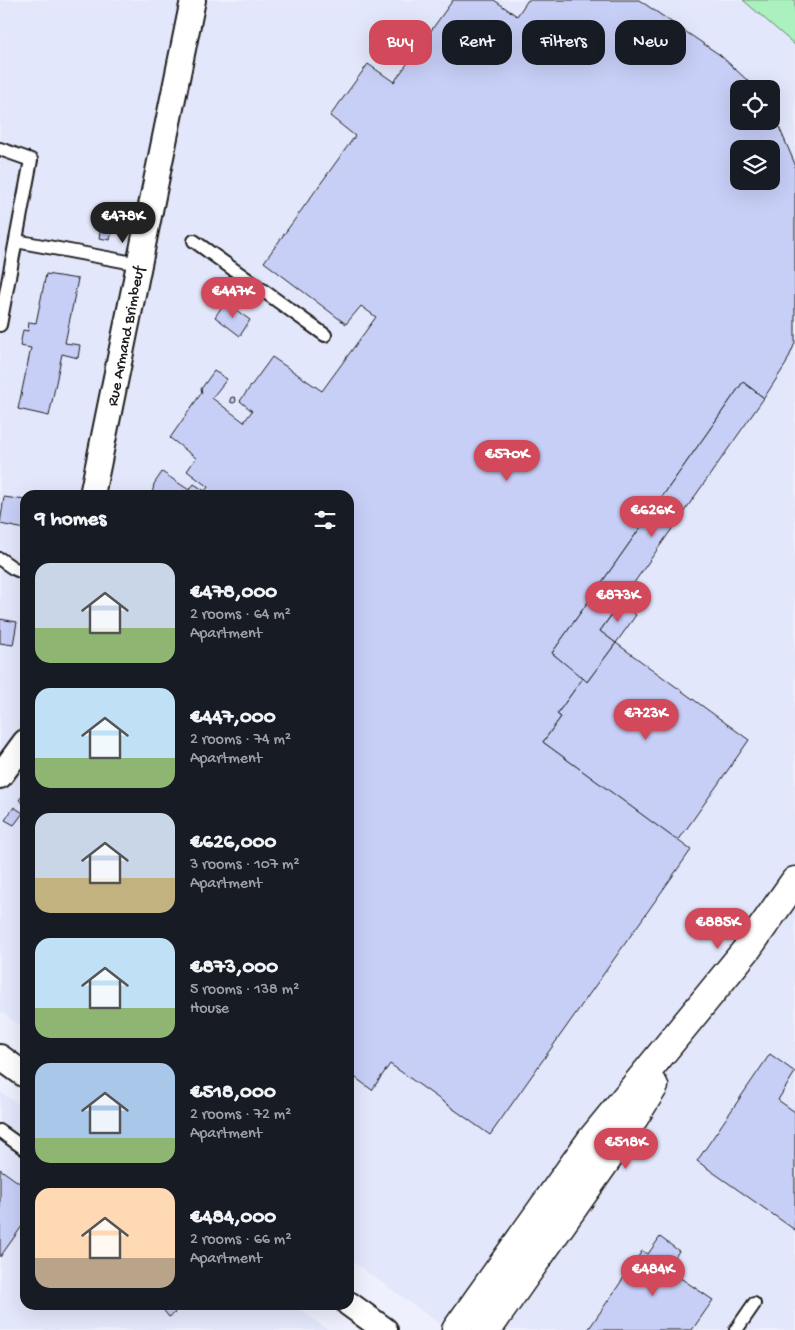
<!DOCTYPE html>
<meta charset="utf-8">
<style>
:root{--surface:#171b24;--page:#20242c;--text:#f1f3f6;--muted:#9ea1a6;--accent:#d1495b}
body{margin:0;font-family:"Gochi Hand",sans-serif;background:var(--page);color:var(--text);height:100vh;display:flex;flex-direction:column;font-size:19px;white-space:nowrap}
*{box-sizing:border-box;margin:0}
p{font-size:16px;color:var(--muted)}
.icon{flex:none;width:28px;height:28px;fill:none;stroke:currentColor;stroke-width:2;stroke-linecap:round;stroke-linejoin:round}
.map{position:relative;flex:1;overflow:hidden}
.sheet{position:absolute;left:20px;top:490px;width:334px;height:820px;display:flex;flex-direction:column;background:var(--surface);border-radius:15px;box-shadow:0 5px 20px #0002}
.sheet>*{flex:none}
.hud{position:absolute;left:369px;top:20px;width:351px;height:45px;display:flex;gap:10px}
.controls{position:absolute;left:730px;top:80px;display:grid;gap:10px}
.controls a{display:grid;place-items:center;width:50px;height:50px;border-radius:10px;background:var(--surface);box-shadow:0 5px 20px #0002;font-size:25px}
.price{position:absolute;translate:-50% -42px;padding:0 11px;border-radius:18px;background:var(--accent);color:#fff;font-size:16px;line-height:32px;filter:drop-shadow(0 1px 2px #0008)}
.price::after{content:'';position:absolute;left:50%;top:30px;width:15px;height:11px;margin-left:-8px;background:inherit;clip-path:polygon(0 0,100% 0,50% 100%)}
.price.active{background:#222;color:#fff}
ul{padding:0;list-style:none}
li{display:flex;align-items:center;gap:15px;height:125px;padding:0 15px}
li span{display:grid;place-items:center;flex:none;width:140px;height:100px;border-radius:15px;color:#555}
li>.icon{margin-inline-start:auto}
span .icon{width:60px;height:60px;fill:#fffc;stroke-width:1}
li b{font-size:21px}
h2{display:flex;justify-content:space-between;align-items:center;height:60px;padding:0 15px;font-size:21px}
.chip{padding:0 18px;border-radius:15px;background:var(--surface);box-shadow:0 5px 20px #0002;font-size:18px;line-height:45px}
.chip.active{background:var(--accent);color:#fff}
.map>svg:first-child{display:block}
.built{fill:#e3e7fb;fill-rule:evenodd}
.green{fill:#aaf1bd;stroke:#63866c}
.building{fill:#c8cff7;stroke:#1c1c1c;fill-rule:evenodd}
.lines{fill:none;stroke-linecap:round;stroke-linejoin:round}
.lane-casing{stroke:#1c1c1c;stroke-width:16}
.street-casing{stroke:#1c1c1c;stroke-width:28}
.secondary-casing{stroke:#1c1c1c;stroke-width:31}
.lane{stroke:#fff;stroke-width:12}
.street{stroke:#fff;stroke-width:24}
.secondary{stroke:#fff;stroke-width:28}
.labels{text-anchor:middle;stroke-width:4.5;stroke-linejoin:round;paint-order:stroke}
.street-label{font-size:16px;fill:#1c1c1c;stroke:#fff}
</style>
<div class="map">
<svg width="795" height="1330" viewBox="0 0 795 1330">
<rect width="100%" height="100%" fill="#eef1fd"/>
<filter id="ink" filterUnits="userSpaceOnUse"><feTurbulence type="fractalNoise" baseFrequency=".02" numOctaves="2"/><feDisplacementMap in="SourceGraphic" scale="10" xChannelSelector="R" yChannelSelector="G"/><feConvolveMatrix kernelMatrix="1 2 1 2 8 2 1 2 1" color-interpolation-filters="sRGB"/></filter>
<g filter="url(#ink)">
<g class="built">
<path d="M0 0H795V1330H448L349 1259V495H25V1029L0 1011ZM739 89H771V121H739ZM739 149H771V181H739Z"/>
<polygon points="0,1091 25,1109 25,1305 294,1305 328,1330 0,1330"/>
</g>
<polygon class="green" points="743,0 795,0 795,45"/>
<g class="building">
<path d="M453 0H494L517 16 528 0H639L720 55 748 81 753 89H739V121H771V116L779 127 795 164V343L786 364 764 398 743 382 552 653 583 678 557 714 561 717 543 742 691 850 490 1135 390 1064 372 1090 349 1073V495H152L154 484 162 472 189 490 194 484 205 491 208 487 187 471 196 458 170 438 202 392 201 389 214 371 227 379 212 398 244 422 252 411 240 401 272 357 322 391 376 317 361 306 346 324 264 262 355 136 330 116 368 64 394 82ZM739 149H771V181H739Z"/>
<polygon points="101,227 112,229 110,240 99,238"/>
<polygon points="46,274 78,279 65,343 80,345 78,358 62,354 49,416 18,409 31,348 20,346 23,330 28,331 29,322 36,323"/>
<polygon points="225,302 250,320 240,336 215,317"/>
<polygon points="743,382 764,398 600,631 616,643 587,682 552,653"/>
<circle cx="233" cy="400" r="3"/>
<polygon points="4,497 25,500 25,529 0,524"/>
<polygon points="621,602 636,615 616,643 600,631"/>
<polygon points="0,619 17,622 13,645 0,643"/>
<polygon points="616,643 749,740 678,841 543,742 561,717 557,714 583,678 587,682"/>
<polygon points="25,792 25,805 19,800"/>
<polygon points="14,807 23,813 14,825 5,820"/>
<polygon points="770,1054 795,1072 778,1100 795,1112 795,1230 697,1161"/>
<polygon points="0,1169 25,1187 25,1222 0,1257"/>
<polygon points="660,1237 679,1251 667,1269 713,1300 692,1330 588,1330 642,1251 648,1254"/>
<polygon points="164,1305 169,1305 175,1313 169,1317 161,1307"/>
</g>
<g class="lines">
<g class="lane-casing">
<g id="lane">
<polyline points="0,149 31,160 0,325"/>
<polyline points="16,241 139,264"/>
<polyline points="194,241 325,335"/>
<polyline points="0,559 13,568 25,573"/>
<polyline points="0,1131 25,1149"/>
<polyline points="736,1330 754,1304"/>
</g>
</g>
<g class="street-casing">
<g id="street">
<polyline points="92,495 193,0"/>
<polyline points="0,776 25,742"/>
<polyline points="0,1057 25,1075"/>
<polyline points="349,1304 385,1330"/>
</g>
</g>
<g class="secondary-casing">
<g id="secondary">
<polyline points="456,1330 591,1140 747,949 795,881"/>
<polyline points="487,1330 613,1151 654,1086"/>
</g>
</g>
<use href="#lane" class="lane"/>
<use href="#street" class="street"/>
<use href="#secondary" class="secondary"/>
</g>
</g>
<g class="labels">
<g class="street-label">
<text transform="translate(124 336) rotate(-79)" y="6">Rue Armand Brimbeuf</text>
</g>
</g>
</svg>
<div class="controls">
<a><svg class="icon" aria-label="locate" viewBox="0 0 24 24"><circle cx="12" cy="12" r="6"/><path d="M12 2v4M12 18v4M2 12h4M18 12h4"/></svg></a>
<a><svg class="icon" aria-label="layers" viewBox="0 0 24 24"><path d="M12 4l9 5-9 5-9-5zM3 14l9 5 9-5"/></svg></a>
</div>
<b class="price active" style="left:123px;top:244px">€478K</b>
<b class="price" style="left:233px;top:319px">€447K</b>
<b class="price" style="left:507px;top:482px">€570K</b>
<b class="price" style="left:652px;top:538px">€626K</b>
<b class="price" style="left:618px;top:623px">€873K</b>
<b class="price" style="left:646px;top:741px">€723K</b>
<b class="price" style="left:718px;top:950px">€885K</b>
<b class="price" style="left:626px;top:1170px">€518K</b>
<b class="price" style="left:653px;top:1297px">€484K</b>
<div class="hud">
<a class="chip active">Buy</a>
<a class="chip">Rent</a>
<a class="chip">Filters</a>
<a class="chip">New</a>
</div>
<section class="sheet">
<h2>9 homes<svg class="icon" aria-label="filters" viewBox="0 0 24 24"><path d="M4 7h16M4 17h16"/><circle cx="9" cy="7" r="2"/><circle cx="15" cy="17" r="2"/></svg></h2>
<ul>
<li><span style="background:linear-gradient(#c9d6e8 65%,#8fb573 0)"><svg class="icon" aria-label="home" viewBox="0 0 24 24"><path d="M3 11l9-7 9 7M6 9v11h12V9"/></svg></span><div><b>€478,000</b><p>2 rooms · 64 m²</p><p>Apartment</p></div></li>
<li><span style="background:linear-gradient(#bfe0f5 70%,#8fb573 0)"><svg class="icon" aria-label="home" viewBox="0 0 24 24"><path d="M3 11l9-7 9 7M6 9v11h12V9"/></svg></span><div><b>€447,000</b><p>2 rooms · 74 m²</p><p>Apartment</p></div></li>
<li><span style="background:linear-gradient(#c9d6e8 65%,#c2b280 0)"><svg class="icon" aria-label="home" viewBox="0 0 24 24"><path d="M3 11l9-7 9 7M6 9v11h12V9"/></svg></span><div><b>€626,000</b><p>3 rooms · 107 m²</p><p>Apartment</p></div></li>
<li><span style="background:linear-gradient(#bfe0f5 70%,#8fb573 0)"><svg class="icon" aria-label="home" viewBox="0 0 24 24"><path d="M3 11l9-7 9 7M6 9v11h12V9"/></svg></span><div><b>€873,000</b><p>5 rooms · 138 m²</p><p>House</p></div></li>
<li><span style="background:linear-gradient(#a9c7e8 75%,#8fb573 0)"><svg class="icon" aria-label="home" viewBox="0 0 24 24"><path d="M3 11l9-7 9 7M6 9v11h12V9"/></svg></span><div><b>€518,000</b><p>2 rooms · 72 m²</p><p>Apartment</p></div></li>
<li><span style="background:linear-gradient(#ffd9b3 70%,#b9a48a 0)"><svg class="icon" aria-label="home" viewBox="0 0 24 24"><path d="M3 11l9-7 9 7M6 9v11h12V9"/></svg></span><div><b>€484,000</b><p>2 rooms · 66 m²</p><p>Apartment</p></div></li>
</ul>
</section>
</div>
